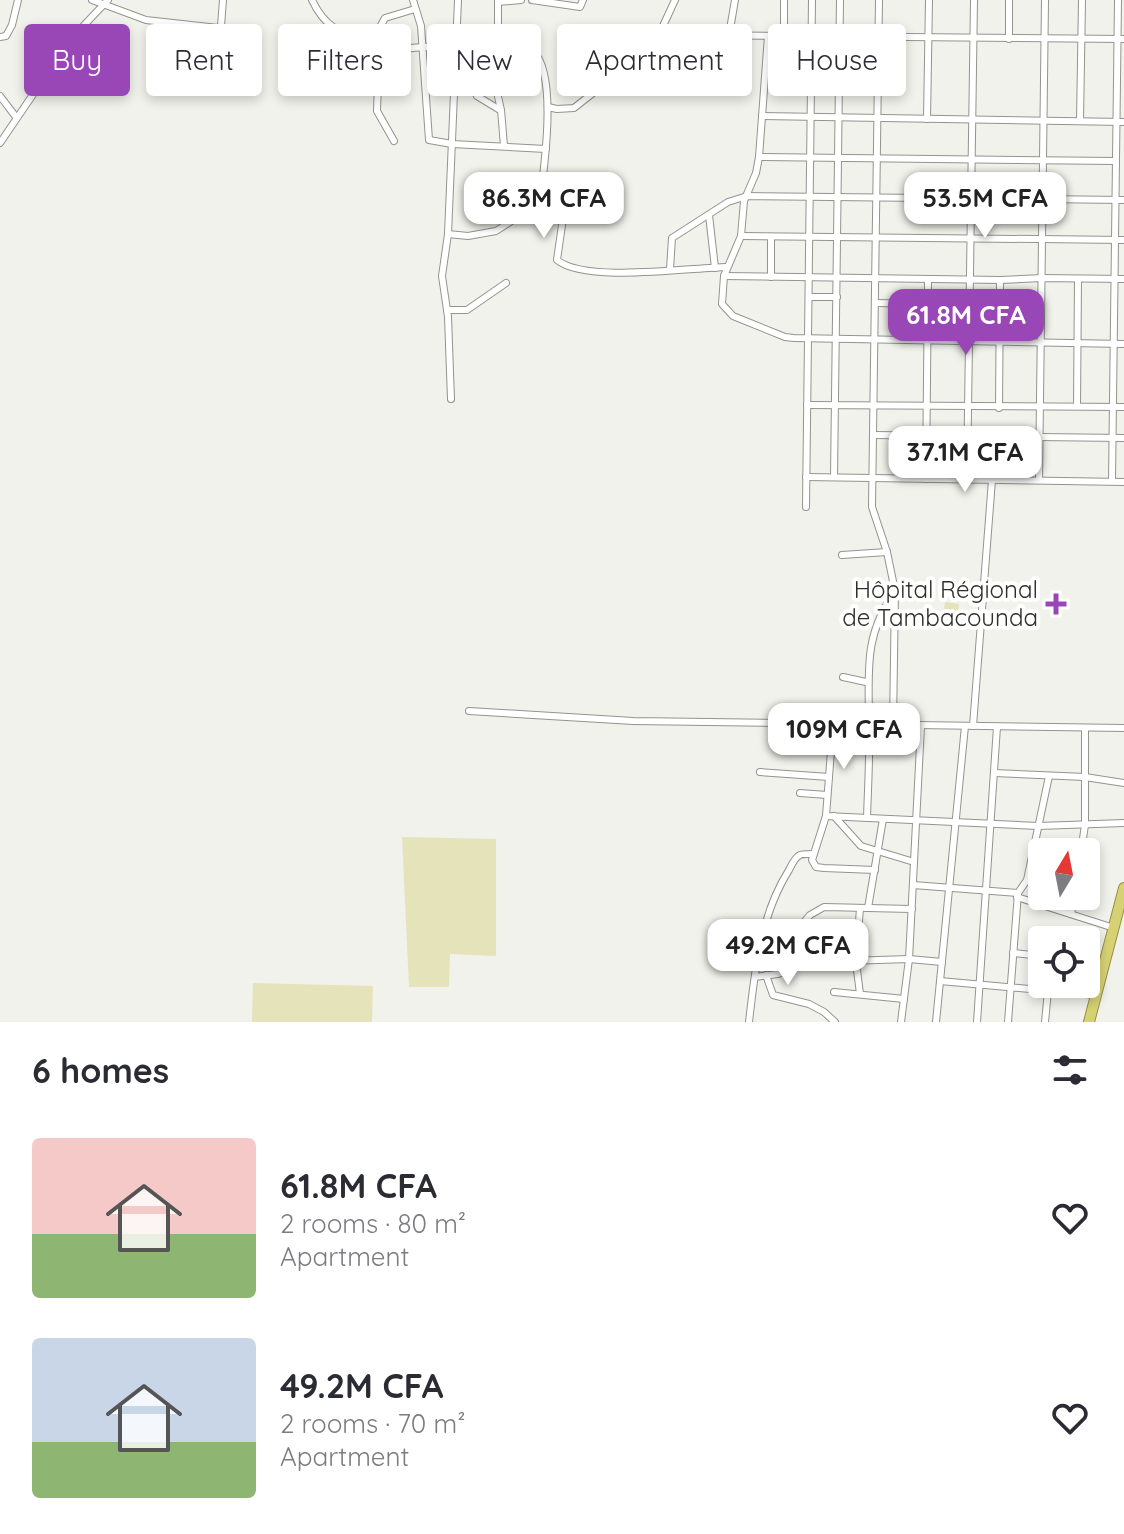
<!DOCTYPE html>
<meta charset="utf-8">
<style>
:root{--surface:#fff;--page:#f7f7f7;--text:#2b2b33;--muted:#7c7c81;--accent:#9947b6}
body{margin:0;font-family:Quicksand,sans-serif;background:var(--page);color:var(--text);height:100vh;display:flex;flex-direction:column;font-size:30px;white-space:nowrap}
*{box-sizing:border-box;margin:0}
p{font-size:26px;color:var(--muted)}
.icon{flex:none;width:44px;height:44px;fill:none;stroke:currentColor;stroke-width:2;stroke-linecap:round;stroke-linejoin:round}
.map{position:relative;height:1022px;overflow:hidden}
.drawer{display:flex;flex-direction:column;background:var(--surface);flex:1}
.drawer>*{flex:none}
.banner{position:absolute;left:24px;top:24px;width:1076px;height:72px;display:flex;gap:16px}
.needle{width:52px;rotate:10deg}
.controls{position:absolute;left:1028px;top:838px;display:grid;gap:16px}
.controls a{display:grid;place-items:center;width:72px;height:72px;border-radius:8px;background:var(--surface);box-shadow:0 4px 12px #0003;font-size:40px}
.price{position:absolute;translate:-50% -68px;padding:0 18px;border-radius:16px;background:#fff;color:#222;font-size:26px;line-height:52px;filter:drop-shadow(0 2px 4px #0008)}
.price::after{content:'';position:absolute;left:50%;top:48px;width:24px;height:18px;margin-left:-12px;background:inherit;clip-path:polygon(0 0,100% 0,50% 100%)}
.price.current{background:var(--accent);color:#fff}
ul{padding:0;list-style:none}
li{display:flex;align-items:center;gap:24px;height:200px;padding:0 32px}
li span{display:grid;place-items:center;flex:none;width:224px;height:160px;border-radius:8px;color:#555}
li>.icon{margin-inline-start:auto}
span .icon{width:96px;height:96px;fill:#fffc;stroke-width:1}
li b{font-size:34px}
h2{display:flex;justify-content:space-between;align-items:center;height:96px;padding:0 32px;font-size:34px}
.pill{padding:0 28px;border-radius:8px;background:var(--surface);box-shadow:0 4px 12px #0003;font-size:28px;line-height:72px}
.pill.current{background:var(--accent);color:#fff}
.map>svg:first-child{display:block}
.green{fill:#e4e3ba}
.lines{fill:none;stroke-linecap:round;stroke-linejoin:round}
.minor-casing{stroke:#94948e;stroke-width:8}
.trunk-casing{stroke:#959144;stroke-width:12}
.minor{stroke:#fff;stroke-width:6}
.trunk{stroke:#d6d274;stroke-width:10}
.poi-dot{fill:#9947b6;stroke:#fffffe;stroke-width:3}
.labels{text-anchor:middle;stroke-width:8;stroke-linejoin:round;paint-order:stroke}
.poi-label{font-size:24px;fill:#2f2f2d;stroke:#fffffe;text-anchor:end}
</style>
<div class="map">
<svg width="1124" height="1022" viewBox="0 0 1124 1022">
<rect width="100%" height="100%" fill="#f2f2ec"/>
<g class="green">
<polygon points="945,602 959,604 956,628 942,626"/>
<polygon points="402,837 496,839 496,956 450,954 449,987 409,987"/>
<polygon points="253,983 373,986 372,1022 252,1022"/>
</g>
<g class="lines">
<g class="minor-casing">
<g id="minor">
<polyline points="92,0 146,20 218,28 221,26 223,0"/>
<path d="M312 0C328 34 347 33 380 45"/>
<polyline points="413,0 421,26 429,140 452,144 546,149"/>
<polyline points="498,0 498,45 493,74 501,110 504,146"/>
<polyline points="532,0 580,7 583,0"/>
<polyline points="879,0 872,507 887,552 895,591 893,725"/>
<polyline points="498,2 521,0"/>
<polyline points="694,35 1124,39"/>
<polyline points="729,35 735,0"/>
<polyline points="768,36 759,157 756,173 744,201 741,236 724,276 722,304 733,316 785,337 794,338 1124,344"/>
<polyline points="784,36 784,0"/>
<polyline points="0,37 6,36 12,25 18,0"/>
<polyline points="1009,39 1009,0"/>
<path d="M379 51C404 49 517 36 533 51 559 75 543 175 539 209"/>
<polyline points="457,59 477,96 500,110"/>
<polyline points="0,96 16,117"/>
<polyline points="548,107 557,109 574,108 607,82 663,26 675,0"/>
<polyline points="762,116 1124,122"/>
<polyline points="927,119 929,0"/>
<polyline points="1080,121 1082,0"/>
<polyline points="394,141 377,111 380,27 385,18 415,9"/>
<polyline points="0,143 70,40 108,0"/>
<polyline points="759,157 1116,161"/>
<polyline points="709,215 715,268"/>
<path d="M448 234 468 236 496 231 527 211 548 208 557 209 563 218 557 260C585 283 688 268 726 267"/>
<polyline points="741,236 1124,240"/>
<polyline points="670,269 672,238 728,202 747,196 1124,200"/>
<polyline points="724,276 1000,280 1042,278 1124,279"/>
<polyline points="771,277 771,237"/>
<polyline points="809,297 837,297"/>
<polyline points="875,303 969,305"/>
<polyline points="447,310 467,310 506,283"/>
<polyline points="451,399 448,317 442,276 448,234 458,0"/>
<polyline points="807,405 1124,407"/>
<polyline points="1077,406 1078,279"/>
<polyline points="999,408 1000,280"/>
<polyline points="873,435 1124,438"/>
<polyline points="806,477 1124,482"/>
<polyline points="834,477 840,0"/>
<polyline points="926,479 928,279"/>
<polyline points="967,479 974,0"/>
<polyline points="1039,480 1045,0"/>
<polyline points="1112,481 1118,0"/>
<polyline points="806,507 812,0"/>
<polyline points="842,555 887,552"/>
<polyline points="843,677 866,682"/>
<polyline points="469,711 633,721 1124,728"/>
<polyline points="833,725 826,816 812,860 816,867 824,868 875,870"/>
<polyline points="973,726 992,480"/>
<polyline points="760,772 829,777"/>
<polyline points="994,773 1085,777 1124,783"/>
<polyline points="800,793 827,795"/>
<polyline points="826,816 1038,826 1124,823"/>
<polyline points="834,816 861,846 914,862"/>
<path d="M867 818C868 786 870 755 869 724 869 673 863 635 895 592"/>
<polyline points="1081,852 1085,825 1085,728"/>
<polyline points="913,885 1018,893"/>
<polyline points="1017,897 1114,928"/>
<polyline points="860,908 856,962 860,994"/>
<polyline points="868,908 883,819"/>
<polyline points="1071,914 1074,896"/>
<polyline points="760,953 772,942 793,935 810,915 824,907 912,909"/>
<polyline points="1013,953 1042,956"/>
<polyline points="1086,961 1105,964"/>
<polyline points="766,975 773,995 809,1004 824,1012 835,1022"/>
<polyline points="755,977 778,974 800,965 816,962 909,959 942,962"/>
<polyline points="940,981 1096,995"/>
<polyline points="834,992 904,999"/>
<path d="M749 1022C755 970 760 916 789 870 791 866 795 857 800 855 801 854 811 854 812 854"/>
<polyline points="901,1022 909,959 921,726"/>
<polyline points="936,1022 965,726"/>
<polyline points="977,1022 997,727"/>
<polyline points="1008,1022 1018,893 1027,880 1049,776"/>
<polyline points="1045,1022 1048,991"/>
</g>
</g>
<g class="trunk-casing">
<polyline id="trunk" points="1089,1022 1124,888"/>
</g>
<use href="#minor" class="minor"/>
<use href="#trunk" class="trunk"/>
</g>
<path class="poi-dot" d="M1052 592h8v8h8v8h-8v8h-8v-8h-8v-8h8z"/>
<g class="labels">
<g class="poi-label">
<text x="1038" y="598">Hôpital Régional<tspan x="1038" dy="28">de Tambacounda</tspan></text>
</g>
</g>
</svg>
<div class="controls">
<a><svg class="needle" viewBox="-14 -14 28 28"><path d="M0-13l5 13h-10z" fill="#e53935"/><path d="M0 13l5-13h-10z" fill="#7c7c81"/></svg></a>
<a><svg class="icon" aria-label="locate" viewBox="0 0 24 24"><circle cx="12" cy="12" r="6"/><path d="M12 2v4M12 18v4M2 12h4M18 12h4"/></svg></a>
</div>
<b class="price" style="left:544px;top:240px">86.3M CFA</b>
<b class="price" style="left:985px;top:240px">53.5M CFA</b>
<b class="price current" style="left:966px;top:357px">61.8M CFA</b>
<b class="price" style="left:965px;top:494px">37.1M CFA</b>
<b class="price" style="left:844px;top:771px">109M CFA</b>
<b class="price" style="left:788px;top:987px">49.2M CFA</b>
<div class="banner">
<a class="pill current">Buy</a>
<a class="pill">Rent</a>
<a class="pill">Filters</a>
<a class="pill">New</a>
<a class="pill">Apartment</a>
<a class="pill">House</a>
</div>
</div>
<section class="drawer">
<h2>6 homes<svg class="icon" aria-label="filters" viewBox="0 0 24 24"><path d="M4 7h16M4 17h16"/><circle cx="9" cy="7" r="2"/><circle cx="15" cy="17" r="2"/></svg></h2>
<ul>
<li><span style="background:linear-gradient(#f6c9c9 60%,#8fb573 0)"><svg class="icon" aria-label="home" viewBox="0 0 24 24"><path d="M3 11l9-7 9 7M6 9v11h12V9"/></svg></span><div><b>61.8M CFA</b><p>2 rooms · 80 m²</p><p>Apartment</p></div><svg class="icon" aria-label="heart" viewBox="0 0 24 24"><path d="M12 20l-8-8c-3-5 5-10 8-4 3-6 11-1 8 4z"/></svg></li>
<li><span style="background:linear-gradient(#c9d6e8 65%,#8fb573 0)"><svg class="icon" aria-label="home" viewBox="0 0 24 24"><path d="M3 11l9-7 9 7M6 9v11h12V9"/></svg></span><div><b>49.2M CFA</b><p>2 rooms · 70 m²</p><p>Apartment</p></div><svg class="icon" aria-label="heart" viewBox="0 0 24 24"><path d="M12 20l-8-8c-3-5 5-10 8-4 3-6 11-1 8 4z"/></svg></li>
</ul>
</section>
